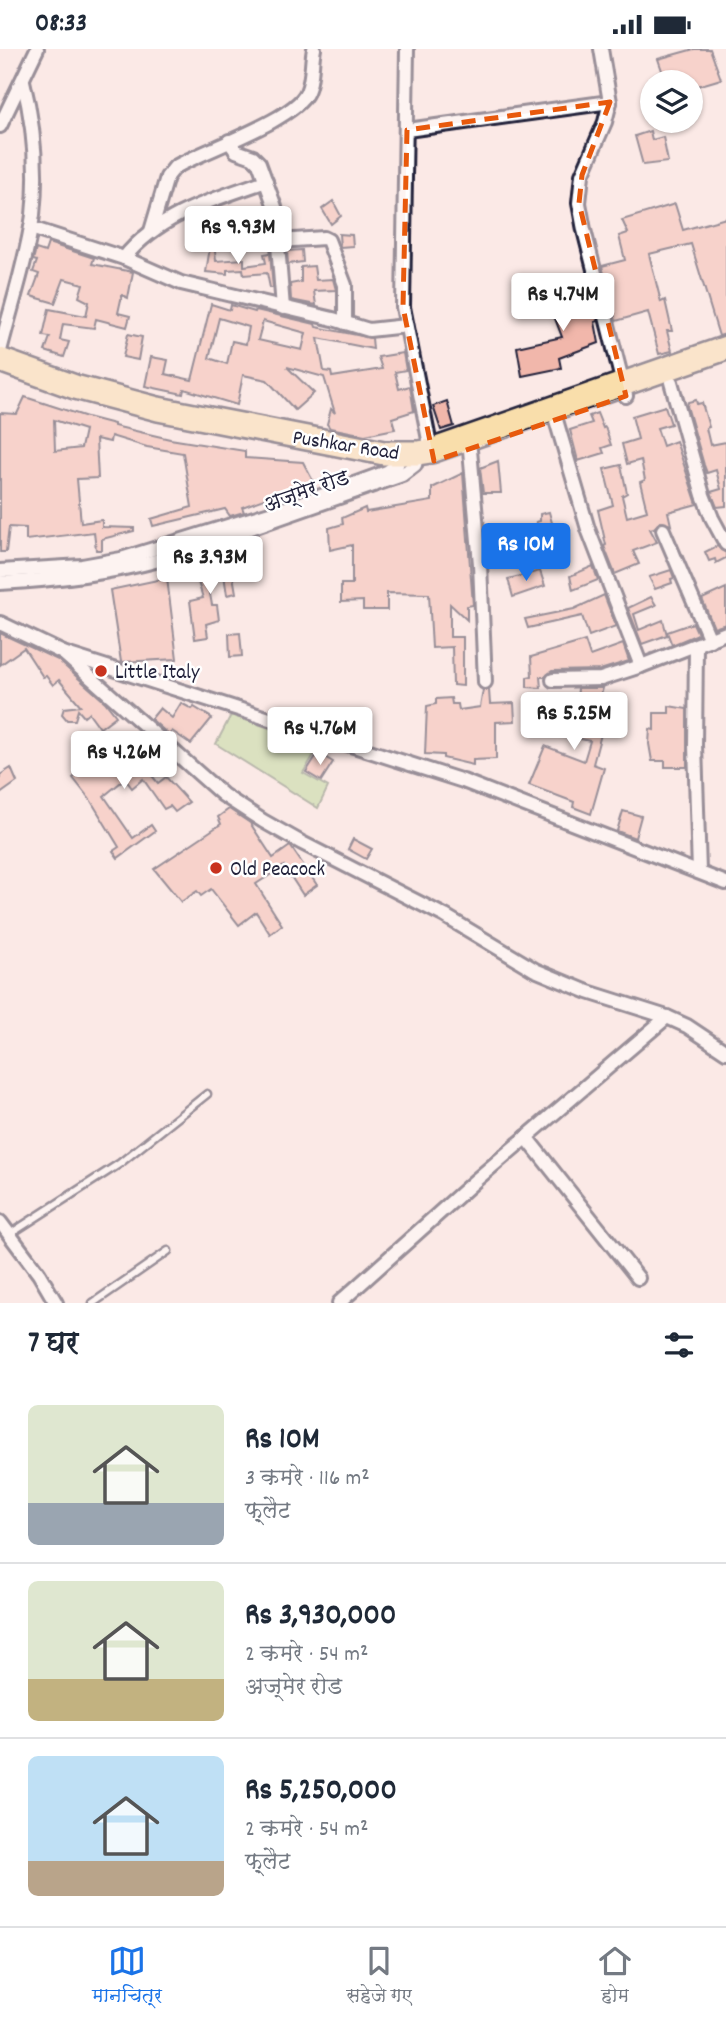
<!DOCTYPE html>
<html lang="hi">
<meta charset="utf-8">
<style>
:root{--surface:#fff;--page:#f6f6f7;--text:#1f2937;--muted:#747a83;--line:#e0e1e3;--accent:#1a73e8}
body{margin:0;font-family:Dekko,"Playpen Sans Deva",sans-serif;background:var(--page);color:var(--text);height:100vh;display:flex;flex-direction:column;font-size:26px;white-space:nowrap}
*{box-sizing:border-box;margin:0}
p{font-size:23px;color:var(--muted)}
.icon{flex:none;width:38px;height:38px;fill:none;stroke:currentColor;stroke-width:2;stroke-linecap:round;stroke-linejoin:round}
.map{position:relative;height:1254px;overflow:hidden}
.panel{display:flex;flex-direction:column;background:var(--surface);flex:1}
.panel>*{flex:none}
.controls{position:absolute;left:640px;top:21px;display:grid;gap:14px}
.controls a{display:grid;place-items:center;width:63px;height:63px;border-radius:50%;background:var(--surface);box-shadow:0 2px 5px #0004;font-size:35px}
.price{position:absolute;translate:-50% -60px;padding:0 16px;border-radius:7px;background:#fff;color:#222;font-size:23px;line-height:46px;filter:drop-shadow(0 2px 4px #0008)}
.price::after{content:'';position:absolute;left:50%;top:42px;width:21px;height:16px;margin-left:-10px;background:inherit;clip-path:polygon(0 0,100% 0,50% 100%)}
.price.selected{background:var(--accent);color:#fff}
ul{padding:0;list-style:none}
li{display:flex;align-items:center;gap:21px;height:175px;padding:0 28px}
li+li{border-top:2px solid var(--line)}
li span{display:grid;place-items:center;flex:none;width:196px;height:140px;border-radius:10px;color:#555}
li>.icon{margin-inline-start:auto}
span .icon{width:84px;height:84px;fill:#fffc;stroke-width:1}
li b{font-size:30px}
h2{display:flex;justify-content:space-between;align-items:center;height:84px;padding:0 28px;font-size:30px}
.status{display:flex;justify-content:space-between;align-items:center;height:49px;padding:0 35px;background:var(--surface);direction:ltr}
.status svg{height:19px;fill:currentColor}
.tabs{display:flex;justify-content:space-around;align-items:center;height:98px;border-top:2px solid var(--line);background:var(--surface);font-size:19px;color:var(--muted)}
.tabs a{display:grid;justify-items:center;gap:4px}
.tabs .selected{color:var(--accent)}
.map>svg:first-child{display:block}
.green{fill:#b3d893;stroke:#6a7d67;stroke-width:2}
.building{fill:#f1b7ab;stroke:#22223b;stroke-width:2;fill-rule:evenodd}
.lines{fill:none;stroke-linecap:round;stroke-linejoin:round}
.lane-casing{stroke:#22223b;stroke-width:11}
.street-casing{stroke:#22223b;stroke-width:18}
.highway-casing{stroke:#22223b;stroke-width:28}
.lane{stroke:#fff;stroke-width:6}
.street{stroke:#fff;stroke-width:12}
.highway{stroke:#f9deab;stroke-width:23}
.marked{fill:none;stroke:#e8590c;stroke-width:5;stroke-dasharray:14 9;stroke-linejoin:round}
.poi-dot{fill:#c8321e;stroke:#fff;stroke-width:2.5}
.labels{text-anchor:middle;stroke-width:5;stroke-linejoin:round;paint-order:stroke}
.street-label{font-size:21px;fill:#22223b;stroke:#fff}
.poi-label{font-size:21px;fill:#22223b;stroke:#fff;text-anchor:start}
</style>
<div class="status"><b>08:33</b><svg viewBox="0 0 49 12"><path d="M0 12V9h3v3zM5 12V6h3v6zM10 12V3h3v9zM15 12V0h3v12zM26 1h20v11H26zM47 4h2v5h-2z"/></svg></div>
<div class="map">
<svg width="726" height="1254" viewBox="0 0 726 1254">
<rect width="100%" height="100%" fill="#fbe9e6"/>
<filter id="ink" filterUnits="userSpaceOnUse"><feTurbulence type="fractalNoise" baseFrequency=".0143" numOctaves="2"/><feDisplacementMap in="SourceGraphic" scale="14" xChannelSelector="R" yChannelSelector="G"/><feConvolveMatrix kernelMatrix="1 2 1 2 8 2 1 2 1" color-interpolation-filters="sRGB"/></filter>
<g filter="url(#ink)">
<polygon class="green" points="231,666 320,696 303,724 328,738 318,759 216,695"/>
<g class="building">
<polygon points="694,0 710,0 721,30 691,39 691,33 666,33 658,10"/>
<polygon points="650,82 652,91 663,88 668,113 643,116 635,87"/>
<polygon points="333,152 341,167 331,175 322,160"/>
<polygon points="675,155 683,181 726,169 726,285 719,287 691,195 649,205 661,253 665,251 672,282 667,282 672,302 659,305 648,263 616,272 602,217 625,211 619,187 628,184 622,171"/>
<polygon points="339,185 352,186 353,197 340,198"/>
<polygon points="211,192 214,192 216,212 244,210 244,217 266,214 264,205 270,204 273,239 270,239 267,224 244,226 243,220 227,221 227,225 206,223"/>
<polygon points="48,194 94,209 92,215 133,223 128,249 122,246 118,264 130,267 127,278 96,270 94,279 63,275 60,291 69,293 64,308 45,302 50,288 43,287 49,260 86,267 89,253 79,248 83,235 64,230 55,254 31,247 39,225 33,223 37,212 33,211 36,200 45,203"/>
<polygon points="302,201 303,213 288,215 287,202"/>
<polygon points="314,217 316,231 333,230 336,241 314,242 316,256 291,251 290,235 301,233 301,218"/>
<polygon points="589,237 598,272 595,273 599,294 559,309 561,319 522,327 517,298 562,288 548,251"/>
<path d="M211 255 230 261 231 256 255 263 256 261 315 275 316 278 372 289 373 300 318 289 324 322 331 323 332 328 382 320 378 308 403 304 406 321 395 323 399 340 410 337 414 362 392 369 395 380 365 386 330 379 327 375 331 360 335 364 324 328 287 318 314 344 295 361 267 331 243 326 237 356 184 340 183 345 145 337 151 308 168 311 165 325 192 331ZM219 269 249 278 246 295 232 292 227 315 209 309ZM263 272 306 284 302 301 258 291Z"/>
<polygon points="128,285 142,288 138,311 123,308"/>
<path d="M25 348 87 368 114 375V377L170 390 245 402V409L303 413 313 432 242 458 244 463 230 467 225 460 153 477 151 470 192 458 183 404 147 398 111 387 110 393 96 390 98 429 77 430 81 474 102 471V478L134 479V482L102 490V501H96L94 483 26 491V479L9 478 6 503H0V364L17 365ZM54 371 85 381 81 399 55 402Z"/>
<polygon points="696,351 697,355 702,354 709,378 706,379 710,396 726,393 726,457 717,458 711,443 721,440 716,421 707,424 704,416 687,357 688,353"/>
<polygon points="447,352 454,377 441,381 433,357"/>
<polygon points="665,357 671,375 657,379 663,397 676,392 697,455 668,463 671,476 660,473 654,479 650,480 657,493 633,502 639,515 615,525 604,497 606,496 598,461 613,456 604,420 621,416 627,444 622,447 627,468 647,462 640,433 645,431 641,411 627,415 622,395 638,390 632,367"/>
<polygon points="597,364 603,379 605,378 611,396 602,399 604,404 578,412 570,381 592,374 589,367"/>
<polygon points="498,412 501,444 483,444 480,419"/>
<polygon points="463,424 473,556 467,557 467,571 450,555 450,588 463,588 463,637 453,636 452,598 432,599 429,545 387,544 387,561 363,561 363,552 341,553 341,535 352,535 352,496 330,501 329,479 343,475 342,469 365,459 366,463 432,452 432,439"/>
<polygon points="549,463 561,506 546,509 536,473 540,472 540,465"/>
<polygon points="717,497 726,504 726,509 716,514 715,510 709,512 705,503"/>
<polygon points="230,509 236,544 227,546 224,526 207,529 212,556 217,556 219,571 206,575 208,588 195,590 190,552 203,549 198,533 201,530 197,517"/>
<polygon points="593,517 598,531 573,541 570,527"/>
<polygon points="671,521 674,529 671,530 672,534 655,540 649,528"/>
<polygon points="540,522 545,537 513,548 508,530"/>
<polygon points="167,529 177,610 121,613 110,541"/>
<polygon points="726,539 726,575 714,579 702,550"/>
<polygon points="604,546 616,577 589,587 582,567 528,579 525,570 574,560"/>
<polygon points="651,548 656,556 634,565 639,581 663,571 667,586 642,595 628,559"/>
<polygon points="693,574 698,585 672,596 667,583"/>
<polygon points="0,584 58,611 105,653 116,667 100,679 89,664 84,668 78,661 75,671 67,671 62,665 64,659 81,657 59,631 53,636 46,627 43,628 24,599 0,616"/>
<polygon points="240,584 242,607 230,608 229,585"/>
<polygon points="585,592 590,607 623,595 629,612 600,621 552,622 545,628 540,628 541,639 527,638 527,628 532,627 531,608"/>
<polygon points="578,639 603,639 598,656 608,659 593,715 604,719 591,765 573,758 574,753 529,736 545,697 584,712 590,692 548,683 557,653 577,653"/>
<polygon points="483,641 489,641 490,655 514,654 515,672 496,673 496,710 473,711 473,716 443,709 443,706 425,705 427,657 436,655 436,650 451,649 452,655 458,655 459,661 480,658"/>
<polygon points="181,654 192,660 194,658 212,669 191,695 172,682 169,686 151,670 160,659 172,669"/>
<polygon points="669,657 687,660 687,718 665,718 665,712 652,712 649,695 650,680 654,681 654,664 669,664"/>
<polygon points="122,690 158,734 166,728 189,753 175,763 170,757 164,760 143,730 132,739 125,730 104,747 133,789 151,776 155,782 118,809 113,802 119,798 91,752 73,729 91,714 95,718 108,709 103,703"/>
<polygon points="318,704 333,713 321,732 306,723"/>
<polygon points="11,719 17,733 0,745 0,726"/>
<polygon points="229,760 250,774 273,809 290,797 291,798 317,836 303,846 284,817 256,835 282,876 270,885 256,863 239,876 211,840 201,847 197,842 181,853 154,820 221,775 218,768"/>
<polygon points="623,762 641,767 635,789 617,782"/>
<polygon points="353,790 372,800 366,810 348,800"/>
</g>
<g class="lines">
<g class="lane-casing">
<g id="lane">
<polyline points="10,1185 119,1115 207,1045"/>
<polyline points="93,1254 168,1202"/>
</g>
</g>
<g class="street-casing">
<g id="street">
<polyline points="407,0 403,258 432,406"/>
<polyline points="601,0 610,53 605,73 582,126 579,154 584,181 626,347"/>
<polyline points="0,77 37,0"/>
<polyline points="407,81 610,53"/>
<polyline points="229,92 236,102 253,108 259,114 275,158 283,259"/>
<polyline points="31,179 124,209 181,234 333,270 369,281 406,277"/>
<path d="M151 182 167 128 175 118C204 101 295 71 307 43 313 30 311 14 314 0"/>
<polyline points="279,192 324,189 328,191 345,236 345,274"/>
<path d="M124 209C159 165 215 150 266 132"/>
<path d="M0 302C11 258 27 210 33 166 38 120 34 76 23 32"/>
<polyline points="671,333 703,446 712,469 726,495"/>
<polyline points="556,371 588,480 641,617"/>
<polyline points="470,401 480,515 485,633"/>
<polyline points="663,481 710,591"/>
<polyline points="0,522 82,517 121,510 299,455 387,423 397,416 400,405"/>
<path d="M0 534C54 531 107 525 159 511L402 426 415 416 418 404"/>
<polyline points="0,574 63,604 463,732 726,834"/>
<polyline points="696,597 695,696 699,823"/>
<polyline points="63,604 223,746 263,772 302,794 445,867 535,921 588,943 667,968 687,977 726,1003"/>
<polyline points="553,631 601,630 641,617 726,584"/>
<polyline points="526,1088 638,1229"/>
<polyline points="0,1173 39,1225 56,1254"/>
<polyline points="339,1254 476,1131 667,968"/>
</g>
</g>
<g class="highway-casing">
<polyline id="highway" points="0,311 75,338 158,360 384,404 418,404 431,402 726,299"/>
</g>
<use href="#lane" class="lane"/>
<use href="#street" class="street"/>
<use href="#highway" class="highway"/>
</g>
</g>
<path d="M0 0H726V1254H0ZM610 53 582 126 579 154 626 347 434 412 403 258 407 81Z" fill="#fbe9e6" fill-opacity=".55" fill-rule="evenodd"/>
<path class="marked" d="M610 53 582 126 579 154 626 347 434 412 403 258 407 81Z"/>
<g class="poi-dot">
<circle cx="101" cy="622" r="7"/>
<circle cx="216" cy="819" r="7"/>
</g>
<g class="labels">
<g class="street-label">
<text transform="translate(346 395) rotate(9)" y="7">Pushkar Road</text>
<text transform="translate(306 441) rotate(-19)" y="7">अज्मेर रोड</text>
</g>
<g class="poi-label">
<text x="115" y="629">Little Italy</text>
<text x="230" y="826">Old Peacock</text>
</g>
</g>
</svg>
<div class="controls">
<a><svg class="icon" aria-label="layers" viewBox="0 0 24 24"><path d="M12 4l9 5-9 5-9-5zM3 14l9 5 9-5"/></svg></a>
</div>
<b class="price" style="left:238px;top:217px">Rs 9.93M</b>
<b class="price" style="left:563px;top:284px">Rs 4.74M</b>
<b class="price selected" style="left:526px;top:534px">Rs 10M</b>
<b class="price" style="left:210px;top:547px">Rs 3.93M</b>
<b class="price" style="left:574px;top:703px">Rs 5.25M</b>
<b class="price" style="left:320px;top:718px">Rs 4.76M</b>
<b class="price" style="left:124px;top:742px">Rs 4.26M</b>
</div>
<section class="panel">
<h2>7 घर<svg class="icon" aria-label="filters" viewBox="0 0 24 24"><path d="M4 7h16M4 17h16"/><circle cx="9" cy="7" r="2"/><circle cx="15" cy="17" r="2"/></svg></h2>
<ul>
<li><span style="background:linear-gradient(#dfe7d0 70%,#9aa5b1 0)"><svg class="icon" aria-label="home" viewBox="0 0 24 24"><path d="M3 11l9-7 9 7M6 9v11h12V9"/></svg></span><div><b>Rs 10M</b><p>3 कमरे · 116 m²</p><p>फ़्लैट</p></div></li>
<li><span style="background:linear-gradient(#dfe7d0 70%,#c2b280 0)"><svg class="icon" aria-label="home" viewBox="0 0 24 24"><path d="M3 11l9-7 9 7M6 9v11h12V9"/></svg></span><div><b>Rs 3,930,000</b><p>2 कमरे · 54 m²</p><p>अज्मेर रोड</p></div></li>
<li><span style="background:linear-gradient(#bfe0f5 75%,#b9a48a 0)"><svg class="icon" aria-label="home" viewBox="0 0 24 24"><path d="M3 11l9-7 9 7M6 9v11h12V9"/></svg></span><div><b>Rs 5,250,000</b><p>2 कमरे · 54 m²</p><p>फ़्लैट</p></div></li>
</ul>
</section>
<nav class="tabs">
<a class="selected"><svg class="icon" aria-label="map" viewBox="0 0 24 24"><path d="M3 6l6-2 6 2 6-2v14l-6 2-6-2-6 2zM9 4v14M15 6v14"/></svg>मानचित्र</a>
<a><svg class="icon" aria-label="saved" viewBox="0 0 24 24"><path d="M7 4h10v16l-5-4-5 4z"/></svg>सहेजे गए</a>
<a><svg class="icon" aria-label="home" viewBox="0 0 24 24"><path d="M3 11l9-7 9 7M6 9v11h12V9"/></svg>होम</a>
</nav>
